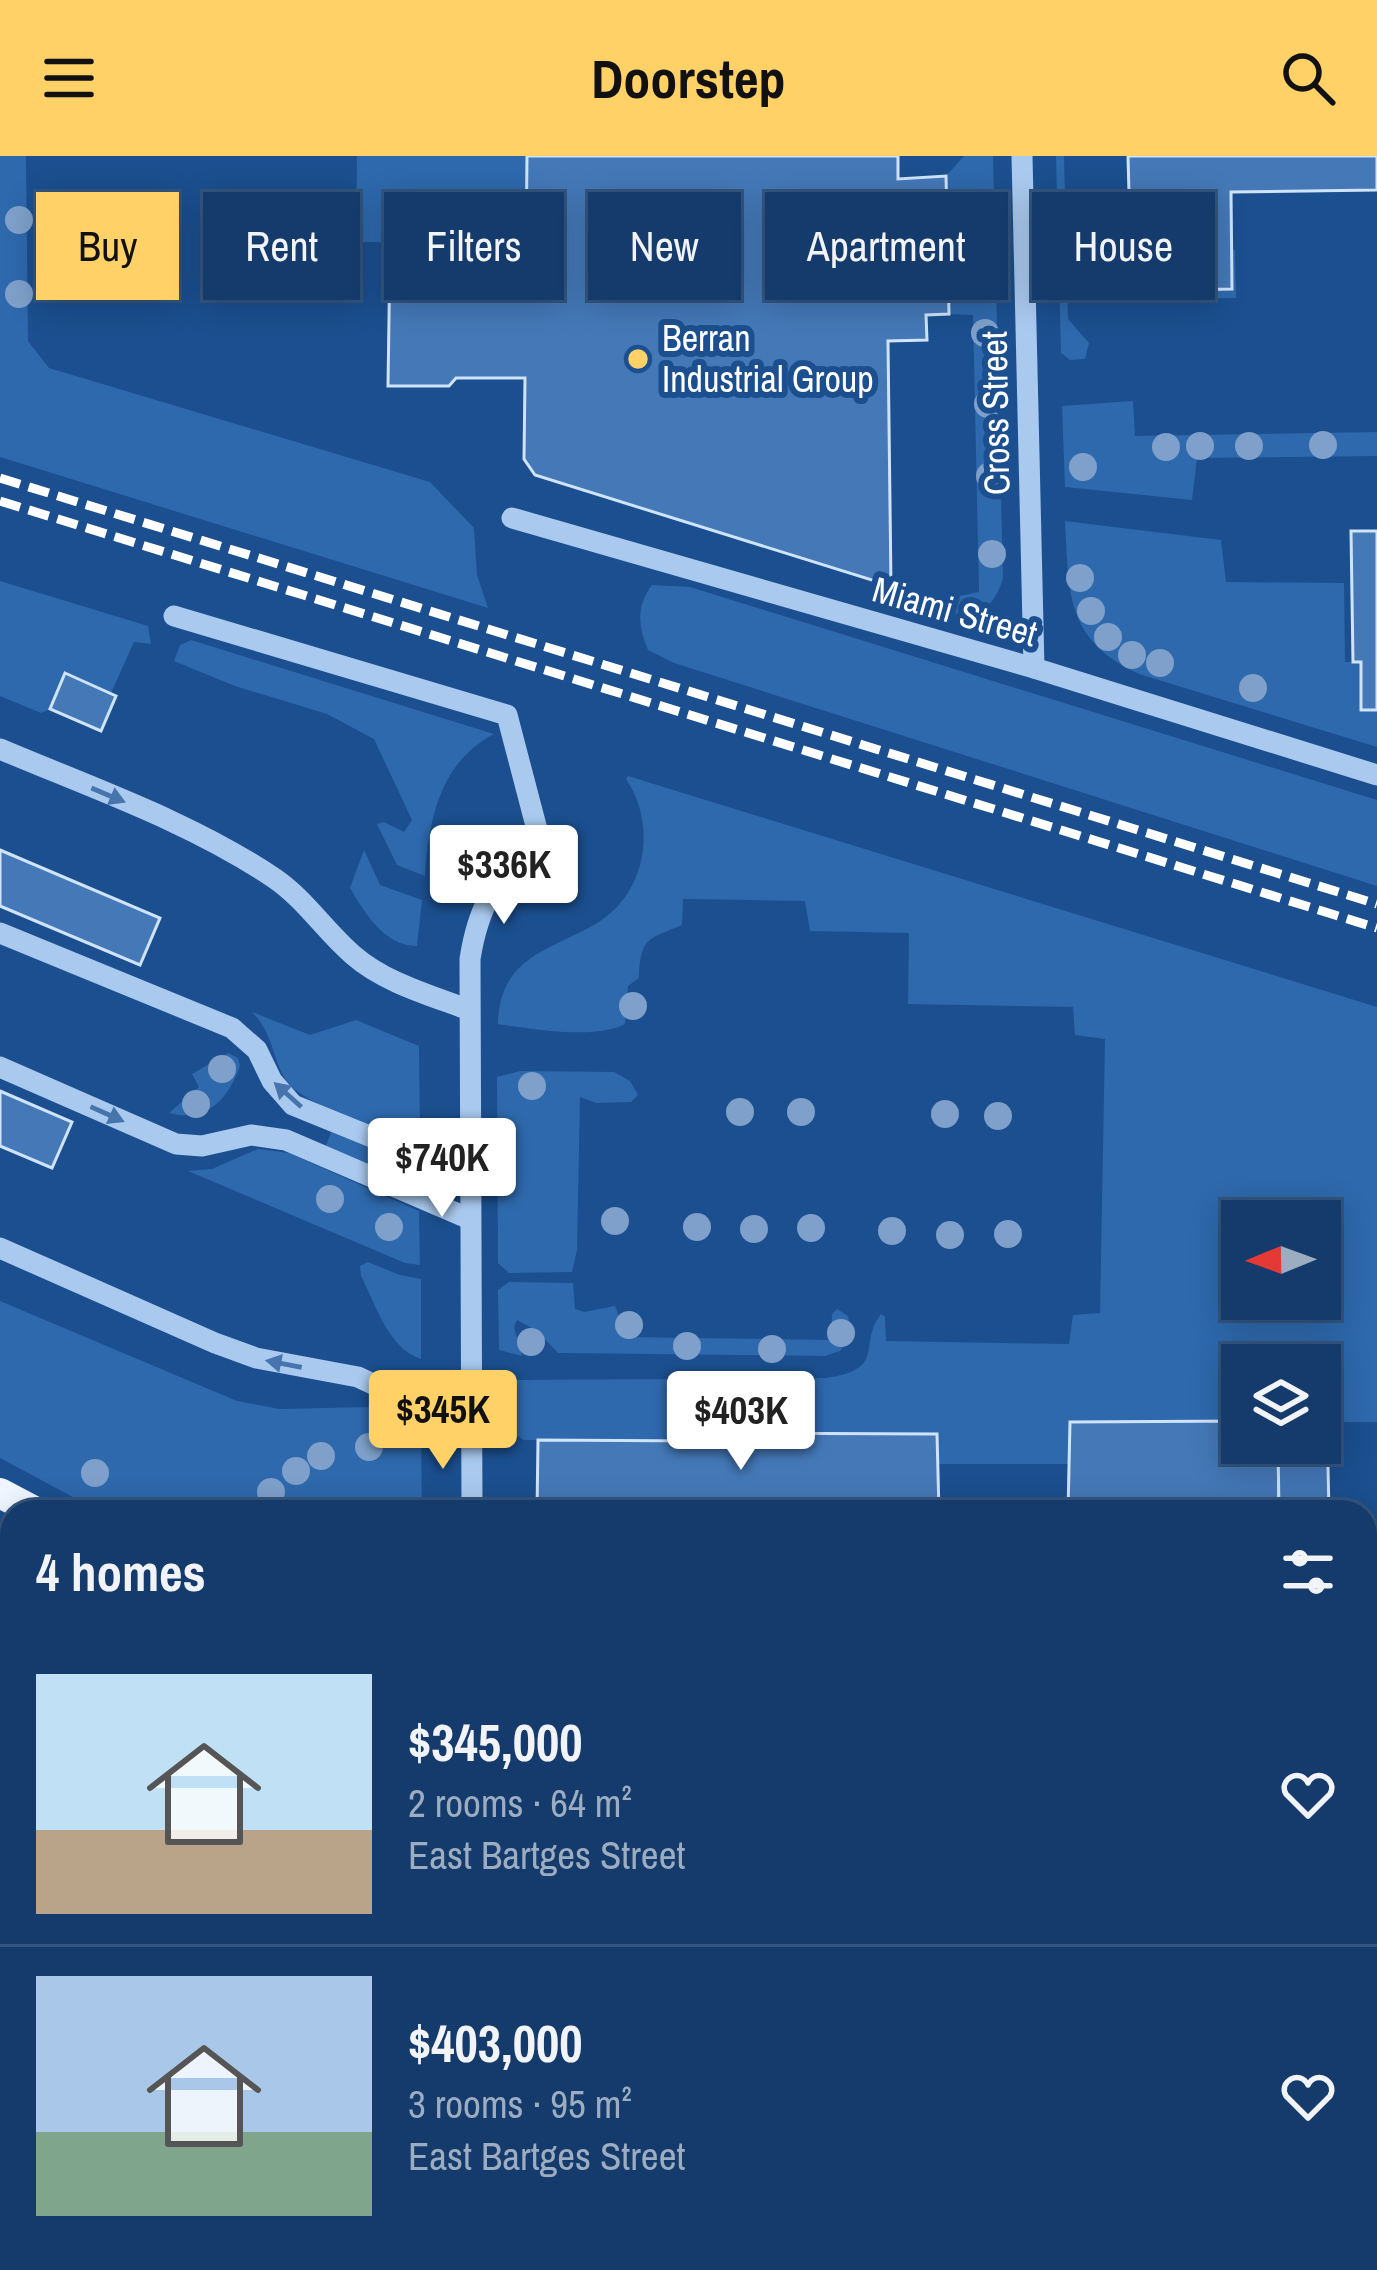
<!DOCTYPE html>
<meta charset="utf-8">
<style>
:root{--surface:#143b6b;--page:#1d4271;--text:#f1f3f6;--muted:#9dadc1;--line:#33557e;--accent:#ffd166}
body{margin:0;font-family:"Archivo Narrow",sans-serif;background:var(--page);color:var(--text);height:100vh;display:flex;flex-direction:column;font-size:45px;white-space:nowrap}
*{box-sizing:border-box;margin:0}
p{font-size:39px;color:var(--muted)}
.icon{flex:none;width:66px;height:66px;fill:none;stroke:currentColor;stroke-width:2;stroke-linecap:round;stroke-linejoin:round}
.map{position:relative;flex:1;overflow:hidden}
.sheet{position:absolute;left:0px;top:1344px;width:1377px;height:771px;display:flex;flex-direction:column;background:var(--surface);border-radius:36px 36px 0 0;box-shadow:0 6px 30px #0003,0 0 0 3px var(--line)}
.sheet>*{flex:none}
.hud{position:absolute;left:36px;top:36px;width:1305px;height:108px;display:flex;gap:24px}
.needle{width:78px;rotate:269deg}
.buttons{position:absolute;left:1221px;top:1044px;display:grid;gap:24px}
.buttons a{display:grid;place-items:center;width:120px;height:120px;border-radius:0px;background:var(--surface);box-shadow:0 6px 30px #0003,0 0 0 3px var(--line);font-size:60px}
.price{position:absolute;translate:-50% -102px;padding:0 27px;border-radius:12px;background:#fff;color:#222;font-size:39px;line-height:78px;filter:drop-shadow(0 3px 6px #0008)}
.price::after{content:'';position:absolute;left:50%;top:72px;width:36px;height:27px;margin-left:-18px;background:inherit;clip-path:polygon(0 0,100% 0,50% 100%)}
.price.on{background:var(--accent);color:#111}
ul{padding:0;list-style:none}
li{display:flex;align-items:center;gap:36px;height:300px;padding:0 36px}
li+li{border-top:3px solid var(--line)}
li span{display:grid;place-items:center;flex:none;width:336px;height:240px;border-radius:0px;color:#555}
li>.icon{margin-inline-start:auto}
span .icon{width:144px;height:144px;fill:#fffc;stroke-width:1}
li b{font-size:51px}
h2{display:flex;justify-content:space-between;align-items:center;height:144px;padding:0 36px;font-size:51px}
.chip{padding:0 42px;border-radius:0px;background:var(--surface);box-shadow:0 6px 30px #0003,0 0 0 3px var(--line);font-size:42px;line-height:108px}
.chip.on{background:var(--accent);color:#111}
header{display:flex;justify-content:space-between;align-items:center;height:156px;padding:0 36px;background:var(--accent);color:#111;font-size:54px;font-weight:700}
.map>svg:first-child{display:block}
.green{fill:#2e69ad;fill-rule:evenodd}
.building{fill:#4478b7;stroke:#cfe3fa;stroke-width:3}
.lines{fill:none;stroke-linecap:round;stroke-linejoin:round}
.minor{stroke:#a9c9ee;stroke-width:21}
.major{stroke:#f0f6ff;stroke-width:30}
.rail{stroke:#fff;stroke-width:9;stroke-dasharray:21 9;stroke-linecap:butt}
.tree{fill:#7ea0ca}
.oneway{fill:#4674ac}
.poi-dot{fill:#ffd166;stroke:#1b4f8f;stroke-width:4.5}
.labels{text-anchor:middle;stroke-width:12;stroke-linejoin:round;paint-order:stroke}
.poi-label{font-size:36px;fill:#fff;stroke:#1b4f8f;text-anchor:start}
.street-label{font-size:36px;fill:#fff;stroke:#1b4f8f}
</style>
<header><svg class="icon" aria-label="menu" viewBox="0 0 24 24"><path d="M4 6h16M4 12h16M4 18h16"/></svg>Doorstep<svg class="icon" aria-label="search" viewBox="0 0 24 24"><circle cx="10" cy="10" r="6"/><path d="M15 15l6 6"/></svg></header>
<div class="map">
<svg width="1377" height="2114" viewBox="0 0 1377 2114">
<rect width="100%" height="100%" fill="#1b4f8f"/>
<g class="green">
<polygon points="0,0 26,0 28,185 49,212 430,326 474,372 477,419 488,452 0,301"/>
<polygon points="357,0 527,0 526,88 356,86"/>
<path d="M964 0H993L1003 422C996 448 980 463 952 458L944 443 979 436 973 159 949 158 946 20Z"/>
<polygon points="1056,0 1064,0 1068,163 1089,187 1085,203 1070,204 1061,197"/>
<polygon points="1235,93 1236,142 1143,143 1143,135 1231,133 1231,94"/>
<polygon points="1133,245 1135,280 1377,276 1377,300 1197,302 1192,344 1065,331 1062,250"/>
<path d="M1065 365 1221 384 1226 426 1344 427 1345 506H1361L1377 554V591L1139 518C1065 484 1069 437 1065 365Z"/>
<polygon points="0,425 148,470 151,488 134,486 111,537 66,517 50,553 41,557 0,540"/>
<path d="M652 429 690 431 1377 644V730L674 507 648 494C638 470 636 450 652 429Z"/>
<path d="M191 484 494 578C439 607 429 664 425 720L397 709 377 668 384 666 404 676 412 664 374 583 327 558 235 530 174 505 180 489Z"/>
<path d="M628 620 1377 851V1266H1320V1209H1242V1265L1070 1266 1069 1308H938L936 1278 731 1277 730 1255 699 1256 700 1285 524 1284 511 1276 503 1227 517 1224 826 1222C888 1213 857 1189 881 1158L885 1161 886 1185 1069 1188 1073 1159 1100 1157 1105 883 1075 879 1073 851 908 848 909 777 810 775 805 745 683 743 682 769C650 783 640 780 639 822L628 830 625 868C595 884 531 873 498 868 499 802 549 794 594 769 646 740 658 670 626 623ZM1242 1065H1320V1143H1242Z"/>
<path d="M364 694 380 729 422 744 417 790C384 790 365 757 350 732Z"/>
<path d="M252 856 310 879 356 864 419 890 420 980C399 987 306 947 291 930 271 908 276 880 252 856Z"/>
<path d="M228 897 238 902 240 910C228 944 206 967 169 957L199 931 192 918Z"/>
<polygon points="520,915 614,916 630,925 638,939 631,946 596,947 580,941 577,1094 572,1116 509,1117 498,1107 497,921"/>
<polygon points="331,976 384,997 388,1002 386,1011 379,1012 326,990"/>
<polygon points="258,993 289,997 419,1055 420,1109 405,1107 188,1015 212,1013"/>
<path d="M368 1106 400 1119 421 1123V1203C388 1192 376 1149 361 1120L360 1110Z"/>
<polygon points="509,1126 573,1127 575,1153 584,1156 615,1150 627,1181 831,1184 832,1158 837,1153 848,1160 851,1179 840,1195 825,1200 558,1197 537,1175 517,1164 514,1171 522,1200 499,1194 498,1134"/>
<polygon points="0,1145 237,1245 280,1253 369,1251 421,1275 422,1356 101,1356 0,1302"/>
<polygon points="0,1370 12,1376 12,1591 0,1585"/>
<polygon points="1365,1655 1377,1655 1377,1752 1365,1751"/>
<polygon points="0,1890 12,1903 12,2004 0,1998"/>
</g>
<g class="building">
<polygon points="527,0 898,0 898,23 946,20 949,158 926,159 927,184 888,185 891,430 535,319 524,303 525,222 456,222 449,230 388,230 390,95 526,96"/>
<polygon points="1128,0 1377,0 1377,34 1231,36 1232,133 1130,135 1130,93 1143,93 1142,37 1129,37"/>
<polygon points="1351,375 1377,375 1377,554 1361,554 1361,506 1353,506"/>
<polygon points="65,517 116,540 101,575 50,553"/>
<polygon points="0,694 160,762 140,809 0,750"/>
<polygon points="0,935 72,966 52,1012 0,990"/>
<polygon points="731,1255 731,1277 937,1278 939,1356 537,1356 538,1284 700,1285 699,1256"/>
<polygon points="1242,1265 1242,1287 1278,1287 1279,1356 1068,1356 1070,1266"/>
<polygon points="1320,1266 1327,1266 1329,1356 1279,1356 1278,1287 1320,1287"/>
<rect x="1365" y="1819" width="12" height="273"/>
<polygon points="490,2103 611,2103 605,2114 512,2114"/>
<rect x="1298" y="2103" width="52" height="11"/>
</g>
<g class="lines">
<g class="minor">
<polyline points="1022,0 1034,512"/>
<polyline points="512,362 1034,512 1377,619"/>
<path d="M174 460 507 559 540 685C497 716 478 751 470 803L472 1356"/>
<path d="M0 593C92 632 191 666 274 722 305 743 325 775 353 799 385 827 430 839 469 854"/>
<polyline points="0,777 232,872 257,894 272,925 293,949 470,1021"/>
<polyline points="0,911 176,988 202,990 251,979 286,984 470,1063"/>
<polyline points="0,1092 215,1187 256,1202 358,1221 472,1275"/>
<polyline points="0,2019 12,2025"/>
<polyline points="175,2103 196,2114"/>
<polyline points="441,2103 462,2114"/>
<polyline points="1284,2103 1291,2114"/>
</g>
<g class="major">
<polyline points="0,1337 36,1356"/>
<polyline points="1365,1606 1377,1606"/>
<polyline points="0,1852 12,1865"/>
<polyline points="276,2103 291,2114"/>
<polyline points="0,2104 20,2114"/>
<polyline points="210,2114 215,2103"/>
</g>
<g class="rail">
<polyline points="0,322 1377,748"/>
<polyline points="0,345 1377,772"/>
</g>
</g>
<g class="tree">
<circle cx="19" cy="64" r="14"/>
<circle cx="258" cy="70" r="14"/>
<circle cx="984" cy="99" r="14"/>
<circle cx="19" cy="138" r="14"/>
<circle cx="985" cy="177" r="14"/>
<circle cx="988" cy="248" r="14"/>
<circle cx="1323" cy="289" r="14"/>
<circle cx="1200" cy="290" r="14"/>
<circle cx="1249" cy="290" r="14"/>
<circle cx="1166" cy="291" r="14"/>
<circle cx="1083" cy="311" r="14"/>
<circle cx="990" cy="320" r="14"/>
<circle cx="992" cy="398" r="14"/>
<circle cx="1080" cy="422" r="14"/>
<circle cx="1091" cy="455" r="14"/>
<circle cx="1108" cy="481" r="14"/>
<circle cx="1132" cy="499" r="14"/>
<circle cx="1160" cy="507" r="14"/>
<circle cx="1253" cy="532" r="14"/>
<circle cx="633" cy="850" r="14"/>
<circle cx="222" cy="913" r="14"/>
<circle cx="532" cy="930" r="14"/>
<circle cx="196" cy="948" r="14"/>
<circle cx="740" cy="956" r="14"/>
<circle cx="801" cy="956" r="14"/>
<circle cx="945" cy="958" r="14"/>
<circle cx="998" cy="960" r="14"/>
<circle cx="330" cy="1043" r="14"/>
<circle cx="615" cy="1065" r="14"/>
<circle cx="389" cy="1071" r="14"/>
<circle cx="697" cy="1071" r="14"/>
<circle cx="811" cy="1072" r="14"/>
<circle cx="754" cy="1073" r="14"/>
<circle cx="892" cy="1075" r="14"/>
<circle cx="1008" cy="1078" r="14"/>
<circle cx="950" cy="1079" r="14"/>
<circle cx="629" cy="1169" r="14"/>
<circle cx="841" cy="1177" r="14"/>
<circle cx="531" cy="1186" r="14"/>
<circle cx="687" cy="1190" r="14"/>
<circle cx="772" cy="1193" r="14"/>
<circle cx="369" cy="1291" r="14"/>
<circle cx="321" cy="1300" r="14"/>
<circle cx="296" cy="1315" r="14"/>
<circle cx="95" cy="1317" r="14"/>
<circle cx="271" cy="1336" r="14"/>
</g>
<defs><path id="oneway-solid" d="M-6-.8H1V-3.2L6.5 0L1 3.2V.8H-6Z" transform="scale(3)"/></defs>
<g class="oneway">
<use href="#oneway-solid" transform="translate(108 639) rotate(23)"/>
<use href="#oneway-solid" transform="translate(288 939) rotate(-138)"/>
<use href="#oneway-solid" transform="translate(107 958) rotate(24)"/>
<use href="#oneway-solid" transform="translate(284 1208) rotate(-169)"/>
</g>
<circle class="poi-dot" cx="638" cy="203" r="12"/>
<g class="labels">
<g class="poi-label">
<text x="662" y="195">Berran<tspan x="662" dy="41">Industrial Group</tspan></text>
</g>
<g class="street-label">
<text transform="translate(995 257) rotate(-91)" y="13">Cross Street</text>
<text transform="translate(955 455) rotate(16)" y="13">Miami Street</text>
</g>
</g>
</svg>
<div class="buttons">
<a><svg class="needle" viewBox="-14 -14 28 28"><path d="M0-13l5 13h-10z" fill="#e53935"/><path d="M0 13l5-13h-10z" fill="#9dadc1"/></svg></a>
<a><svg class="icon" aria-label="layers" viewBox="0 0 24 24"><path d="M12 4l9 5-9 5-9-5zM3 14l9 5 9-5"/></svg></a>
</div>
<b class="price" style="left:504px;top:771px">$336K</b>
<b class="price" style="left:442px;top:1064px">$740K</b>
<b class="price on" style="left:443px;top:1316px">$345K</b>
<b class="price" style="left:741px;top:1317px">$403K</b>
<div class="hud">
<a class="chip on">Buy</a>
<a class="chip">Rent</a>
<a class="chip">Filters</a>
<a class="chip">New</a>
<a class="chip">Apartment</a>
<a class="chip">House</a>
</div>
<section class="sheet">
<h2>4 homes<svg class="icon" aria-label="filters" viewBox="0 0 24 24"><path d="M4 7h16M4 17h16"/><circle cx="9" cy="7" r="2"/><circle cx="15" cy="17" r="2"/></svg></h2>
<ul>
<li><span style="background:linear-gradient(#bfe0f5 65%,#b9a48a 0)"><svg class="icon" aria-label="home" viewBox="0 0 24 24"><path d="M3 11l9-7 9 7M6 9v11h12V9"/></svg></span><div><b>$345,000</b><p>2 rooms · 64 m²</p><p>East Bartges Street</p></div><svg class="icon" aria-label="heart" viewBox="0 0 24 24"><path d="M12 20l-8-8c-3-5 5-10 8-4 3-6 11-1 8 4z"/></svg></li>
<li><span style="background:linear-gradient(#a9c7e8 65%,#7fa58c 0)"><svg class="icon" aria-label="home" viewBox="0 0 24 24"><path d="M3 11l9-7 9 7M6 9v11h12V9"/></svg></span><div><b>$403,000</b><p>3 rooms · 95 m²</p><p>East Bartges Street</p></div><svg class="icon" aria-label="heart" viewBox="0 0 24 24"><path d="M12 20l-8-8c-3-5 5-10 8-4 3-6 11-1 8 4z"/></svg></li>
</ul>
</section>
</div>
